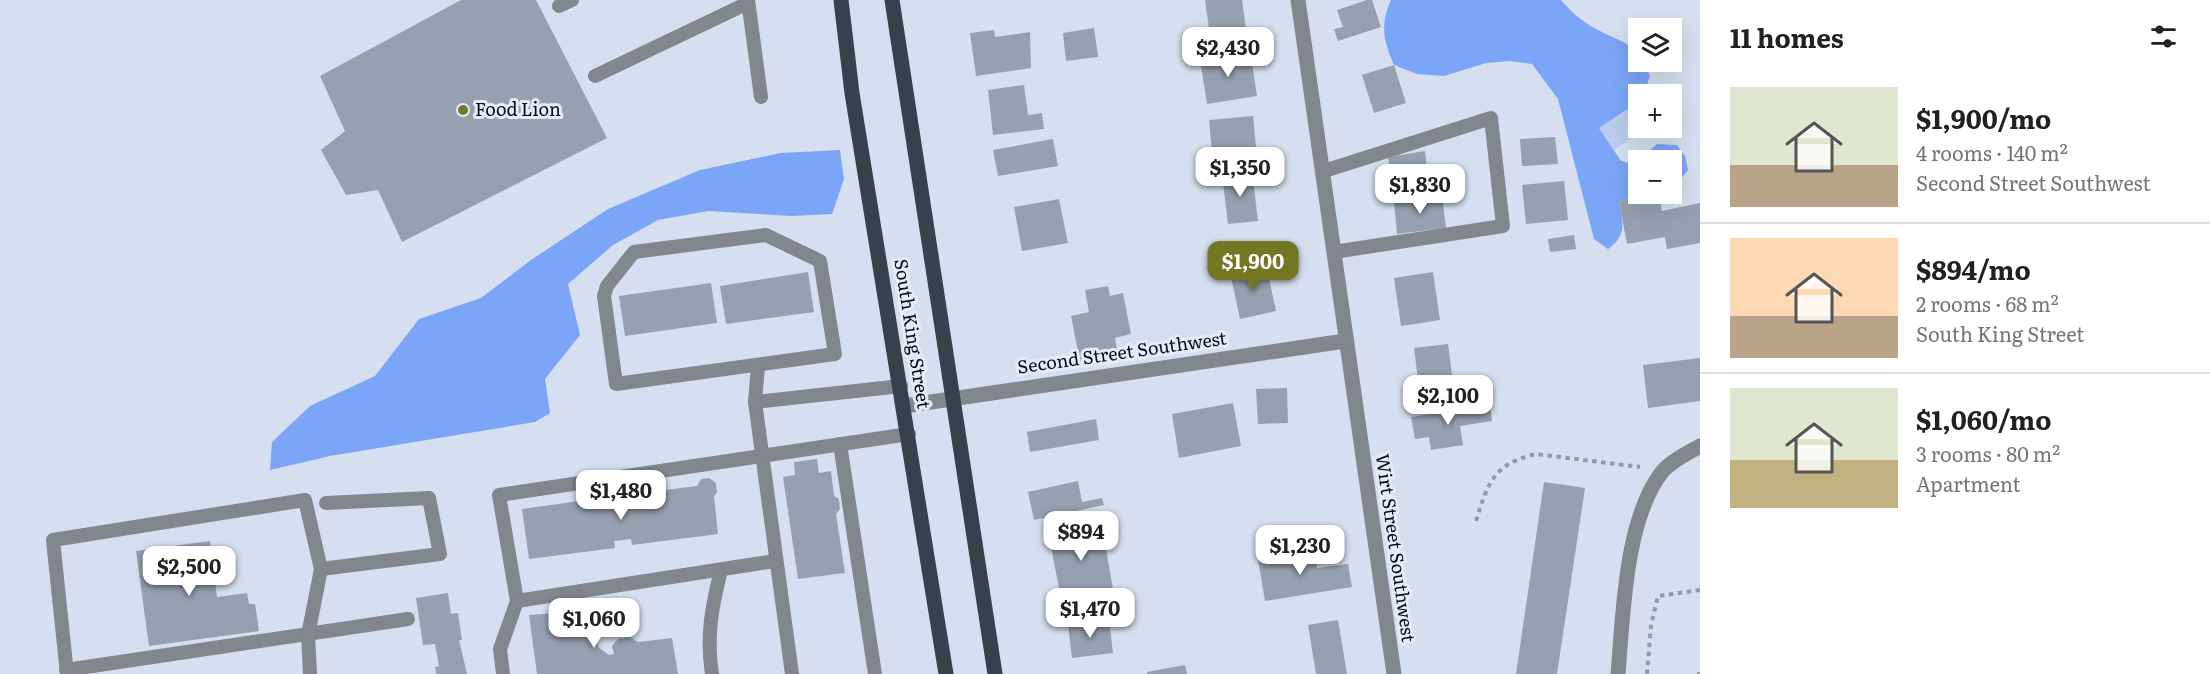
<!DOCTYPE html>
<meta charset="utf-8">
<style>
:root{--surface:#fff;--page:#f2f2f2;--text:#202124;--muted:#757577;--line:#e0e0e0;--accent:#727821}
body{margin:0;font-family:Literata,serif;background:var(--page);color:var(--text);height:100vh;display:flex;flex-direction:column;font-size:22px;white-space:nowrap}
*{box-sizing:border-box;margin:0}
p{font-size:20px;color:var(--muted)}
.icon{flex:none;width:33px;height:33px;fill:none;stroke:currentColor;stroke-width:2;stroke-linecap:round;stroke-linejoin:round}
.map{position:relative;flex:1;overflow:hidden}
.sheet{display:flex;flex-direction:column;background:var(--surface);width:510px}
.sheet>*{flex:none}
.tools{position:absolute;left:1628px;top:18px;display:grid;gap:12px}
.tools a{display:grid;place-items:center;width:54px;height:54px;border-radius:0px;background:var(--surface);box-shadow:0 6px 24px #0002;font-size:30px}
.price{position:absolute;translate:-50% -51px;padding:0 14px;border-radius:12px;background:#fff;color:#222;font-size:20px;line-height:39px;filter:drop-shadow(0 2px 3px #0008)}
.price::after{content:'';position:absolute;left:50%;top:36px;width:18px;height:14px;margin-left:-9px;background:inherit;clip-path:polygon(0 0,100% 0,50% 100%)}
.price.on{background:var(--accent);color:#fff}
ul{padding:0;list-style:none}
li{display:flex;align-items:center;gap:18px;height:150px;padding:0 30px}
li+li{border-top:2px solid var(--line)}
li span{display:grid;place-items:center;flex:none;width:168px;height:120px;border-radius:0px;color:#555}
li>.icon{margin-inline-start:auto}
span .icon{width:72px;height:72px;fill:#fffc;stroke-width:1}
li b{font-size:26px}
h2{display:flex;justify-content:space-between;align-items:center;height:72px;padding:0 30px;font-size:26px}
main{display:flex;flex:1;min-height:0}
.map>svg:first-child{display:block}
.green{fill:#bbcdef}
.forest{fill:#7ba5f7}
.building{fill:#97a0af}
.lines{fill:none;stroke-linecap:round;stroke-linejoin:round}
.path{stroke:#939aa6;stroke-width:4;stroke-dasharray:4.5 4.5;stroke-linecap:butt}
.lane{stroke:#82868d;stroke-width:14}
.street{stroke:#82868d;stroke-width:15}
.primary{stroke:#393f4b;stroke-width:15}
.poi-dot{fill:#727821;stroke:#e3ecfd;stroke-width:2}
.labels{text-anchor:middle;stroke-width:6;stroke-linejoin:round;paint-order:stroke}
.poi-label{font-size:18px;fill:#090c11;stroke:#e3ecfd;text-anchor:start}
.street-label{font-size:18px;fill:#090c11;stroke:#e3ecfd}
</style>
<main>
<div class="map">
<svg width="1700" height="674" viewBox="0 0 1700 674">
<rect width="100%" height="100%" fill="#d6dfef"/>
<polygon class="green" points="1629,108 1638,121 1638,128 1644,130 1614,150 1599,128"/>
<g class="forest">
<path d="M1391 0H1561C1571 12 1584 23 1598 30 1612 38 1627 41 1638 53V62H1644L1650 76 1644 94H1638V102L1599 128 1621 161 1634 164 1638 161V194H1658L1619 201C1623 221 1627 236 1608 249L1594 239 1558 99 1532 64 1510 61 1486 63 1444 76 1417 74 1394 65C1383 40 1380 25 1391 0Z"/>
<polygon points="1657,144 1677,145 1685,156 1688,170 1680,180 1671,186 1671,160 1639,160"/>
<polygon points="840,150 844,179 832,214 792,216 708,211 658,220 613,245 568,284 580,335 545,379 550,413 535,422 330,456 270,470 272,442 310,406 375,376 419,319 481,298 531,260 608,209 700,170 781,153"/>
</g>
<g class="building">
<polygon points="461,0 536,0 607,138 402,242 378,190 346,195 321,150 345,131 320,76"/>
<polygon points="1205,0 1242,0 1248,44 1212,49"/>
<polygon points="1367,0 1372,0 1381,27 1338,41 1334,29 1343,27 1337,10"/>
<polygon points="1094,28 1098,57 1066,61 1063,33"/>
<polygon points="994,30 995,37 1030,32 1031,68 976,76 970,33"/>
<polygon points="1250,51 1257,96 1207,104 1200,59"/>
<polygon points="1394,65 1406,103 1374,113 1362,75"/>
<polygon points="1024,85 1028,115 1042,113 1044,129 993,135 988,90"/>
<polygon points="1253,116 1256,147 1212,152 1209,120"/>
<polygon points="1555,137 1558,164 1522,166 1520,139"/>
<polygon points="1053,139 1058,166 998,176 993,150"/>
<polygon points="1425,151 1429,183 1393,188 1388,157"/>
<polygon points="1252,171 1258,221 1228,224 1222,174"/>
<polygon points="1564,181 1568,220 1526,224 1522,185"/>
<polygon points="1659,194 1662,211 1700,203 1700,243 1667,249 1665,237 1627,244 1619,201"/>
<polygon points="1442,196 1446,228 1397,234 1394,202"/>
<polygon points="1059,199 1068,243 1022,251 1014,207"/>
<polygon points="1574,235 1576,249 1550,252 1548,239"/>
<polygon points="1266,264 1276,311 1240,319 1230,272"/>
<polygon points="808,272 814,312 726,324 720,286"/>
<polygon points="1433,272 1440,320 1401,326 1394,278"/>
<polygon points="711,283 717,323 625,336 619,296"/>
<polygon points="1108,286 1110,296 1123,293 1131,334 1115,338 1118,355 1080,362 1071,316 1089,312 1085,290"/>
<polygon points="1448,344 1453,382 1419,387 1414,348"/>
<polygon points="1700,358 1700,401 1648,408 1643,365"/>
<polygon points="1287,388 1288,423 1258,424 1256,389"/>
<polygon points="1233,403 1241,446 1179,458 1172,414"/>
<polygon points="1490,405 1492,421 1460,426 1463,445 1431,450 1429,437 1415,439 1411,417"/>
<polygon points="1096,419 1099,440 1030,452 1027,432"/>
<polygon points="817,459 819,473 831,471 834,496 839,499 840,509 836,514 845,573 798,579 783,477 795,475 794,462"/>
<polygon points="709,478 716,483 717,492 714,496 718,534 632,545 631,539 614,541 615,548 529,559 522,509 608,497 609,503 627,500 627,495 697,486 701,479"/>
<polygon points="1078,481 1082,502 1102,498 1104,505 1034,520 1028,492"/>
<polygon points="1544,482 1585,488 1557,674 1516,674"/>
<polygon points="1102,526 1113,589 1061,599 1049,536"/>
<polygon points="210,541 217,597 247,593 249,604 255,604 259,631 149,646 136,551"/>
<polygon points="1314,550 1317,568 1348,564 1352,587 1265,601 1258,559"/>
<polygon points="448,593 451,614 458,613 462,640 459,640 467,674 436,674 435,667 439,666 435,644 423,645 416,598"/>
<polygon points="592,610 598,647 609,655 614,654 612,646 618,639 630,637 638,642 672,638 678,674 537,674 529,615"/>
<polygon points="1109,620 1113,653 1072,658 1068,625"/>
<polygon points="1338,620 1347,674 1316,674 1308,625"/>
<polygon points="1185,665 1187,674 1147,674 1147,672"/>
</g>
<g class="lines">
<g class="path">
<path d="M1476 521C1488 483 1493 464 1536 454L1640 467"/>
<polyline points="1647,674 1651,625 1658,596 1700,590"/>
<polyline points="1697,674 1700,674"/>
</g>
<g class="lane">
<polyline points="748,0 761,97"/>
<polyline points="559,6 572,0"/>
<polyline points="595,76 748,3"/>
<polyline points="1324,171 1491,118 1503,226 1334,252"/>
<polygon points="766,235 820,261 835,354 616,384 604,296 607,286 634,252"/>
<polyline points="758,366 755,402 792,674"/>
<polyline points="755,402 901,386"/>
<polyline points="840,444 875,674"/>
<polyline points="321,569 440,554 429,498 326,503"/>
<polyline points="517,601 499,495 909,434"/>
<polyline points="66,670 408,619"/>
<polyline points="67,674 53,540 305,500 321,569 308,635 310,674"/>
<polyline points="503,674 500,649 517,601 775,561"/>
<path d="M712 674C706 637 712 606 721 570"/>
</g>
<g class="street">
<polyline points="1298,0 1394,674"/>
<polyline points="904,406 1345,341"/>
<path d="M1618 674C1623 616 1625 519 1662 472 1671 461 1688 453 1700 446"/>
</g>
<g class="primary">
<polyline points="841,0 852,93 946,674"/>
<polyline points="892,0 995,674"/>
</g>
</g>
<circle class="poi-dot" cx="463" cy="110" r="6"/>
<g class="labels">
<g class="poi-label">
<text x="475" y="116">Food Lion</text>
</g>
<g class="street-label">
<text transform="translate(912 334) rotate(81)" y="6">South King Street</text>
<text transform="translate(1122 353) rotate(-8)" y="6">Second Street Southwest</text>
<text transform="translate(1395 548) rotate(82)" y="6">Wirt Street Southwest</text>
</g>
</g>
</svg>
<div class="tools">
<a><svg class="icon" aria-label="layers" viewBox="0 0 24 24"><path d="M12 4l9 5-9 5-9-5zM3 14l9 5 9-5"/></svg></a>
<a>+</a>
<a>−</a>
</div>
<b class="price" style="left:1228px;top:78px">$2,430</b>
<b class="price" style="left:1240px;top:198px">$1,350</b>
<b class="price" style="left:1420px;top:215px">$1,830</b>
<b class="price on" style="left:1253px;top:292px">$1,900</b>
<b class="price" style="left:1448px;top:426px">$2,100</b>
<b class="price" style="left:621px;top:521px">$1,480</b>
<b class="price" style="left:1081px;top:562px">$894</b>
<b class="price" style="left:1300px;top:576px">$1,230</b>
<b class="price" style="left:189px;top:597px">$2,500</b>
<b class="price" style="left:1090px;top:639px">$1,470</b>
<b class="price" style="left:594px;top:649px">$1,060</b>
</div>
<section class="sheet">
<h2>11 homes<svg class="icon" aria-label="filters" viewBox="0 0 24 24"><path d="M4 7h16M4 17h16"/><circle cx="9" cy="7" r="2"/><circle cx="15" cy="17" r="2"/></svg></h2>
<ul>
<li><span style="background:linear-gradient(#dfe7d0 65%,#b9a48a 0)"><svg class="icon" aria-label="home" viewBox="0 0 24 24"><path d="M3 11l9-7 9 7M6 9v11h12V9"/></svg></span><div><b>$1,900/mo</b><p>4 rooms · 140 m²</p><p>Second Street Southwest</p></div></li>
<li><span style="background:linear-gradient(#ffd9b3 65%,#b9a48a 0)"><svg class="icon" aria-label="home" viewBox="0 0 24 24"><path d="M3 11l9-7 9 7M6 9v11h12V9"/></svg></span><div><b>$894/mo</b><p>2 rooms · 68 m²</p><p>South King Street</p></div></li>
<li><span style="background:linear-gradient(#dfe7d0 60%,#c2b280 0)"><svg class="icon" aria-label="home" viewBox="0 0 24 24"><path d="M3 11l9-7 9 7M6 9v11h12V9"/></svg></span><div><b>$1,060/mo</b><p>3 rooms · 80 m²</p><p>Apartment</p></div></li>
</ul>
</section>
</main>
